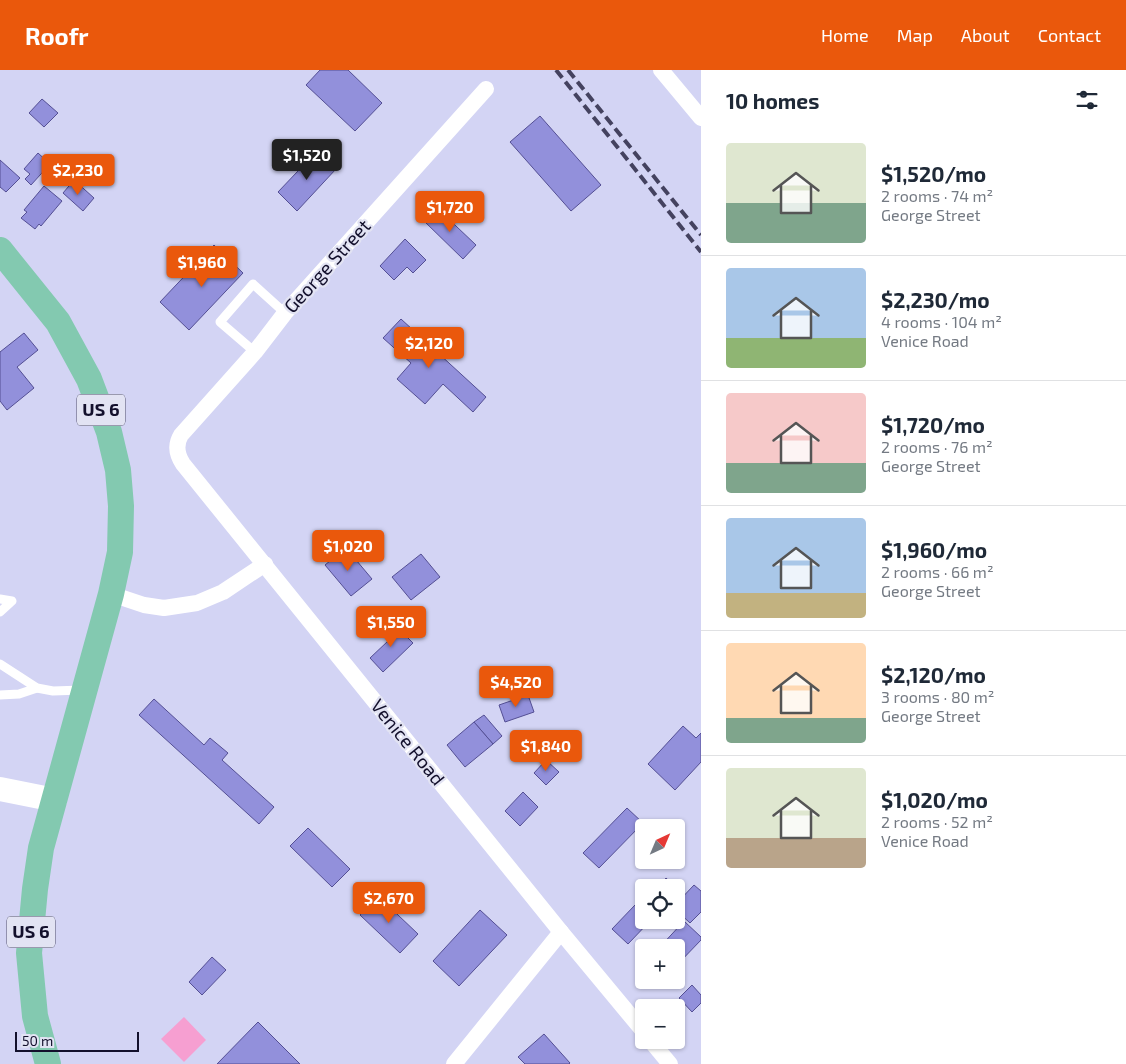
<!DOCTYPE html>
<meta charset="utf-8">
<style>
:root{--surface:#fff;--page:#f6f6f7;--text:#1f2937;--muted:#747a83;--line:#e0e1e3;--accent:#ea580c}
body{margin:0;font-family:"Exo 2",sans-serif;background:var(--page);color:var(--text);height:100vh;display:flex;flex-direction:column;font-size:19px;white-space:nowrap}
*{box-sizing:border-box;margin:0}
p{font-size:16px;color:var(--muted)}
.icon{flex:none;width:28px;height:28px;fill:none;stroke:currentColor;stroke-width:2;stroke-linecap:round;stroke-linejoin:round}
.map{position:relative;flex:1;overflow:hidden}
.panel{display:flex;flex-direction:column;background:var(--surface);width:425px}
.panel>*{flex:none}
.needle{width:32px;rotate:44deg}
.buttons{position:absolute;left:635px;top:749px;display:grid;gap:10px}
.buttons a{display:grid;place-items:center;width:50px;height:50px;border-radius:5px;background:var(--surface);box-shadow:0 1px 4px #0004;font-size:25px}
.scale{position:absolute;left:15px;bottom:12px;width:124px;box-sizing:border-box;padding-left:5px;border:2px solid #13102c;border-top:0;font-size:14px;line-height:18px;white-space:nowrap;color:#13102c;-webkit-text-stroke:4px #e2e3f3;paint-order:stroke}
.price{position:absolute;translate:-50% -42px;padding:0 11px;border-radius:5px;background:var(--accent);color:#fff;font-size:16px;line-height:32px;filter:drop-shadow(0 1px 2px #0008)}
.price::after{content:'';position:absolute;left:50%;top:30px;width:15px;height:11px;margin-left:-8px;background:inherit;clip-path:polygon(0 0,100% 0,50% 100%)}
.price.selected{background:#222;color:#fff}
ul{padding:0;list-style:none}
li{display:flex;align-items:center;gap:15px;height:125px;padding:0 25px}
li+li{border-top:1px solid var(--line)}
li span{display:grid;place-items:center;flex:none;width:140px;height:100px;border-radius:5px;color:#555}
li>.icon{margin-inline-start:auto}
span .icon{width:60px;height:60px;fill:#fffc;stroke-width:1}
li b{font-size:21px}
h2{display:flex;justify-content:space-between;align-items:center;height:60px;padding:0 25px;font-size:21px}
header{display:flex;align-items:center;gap:30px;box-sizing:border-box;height:70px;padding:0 25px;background:var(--accent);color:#fff}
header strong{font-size:24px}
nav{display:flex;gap:28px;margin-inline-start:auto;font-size:18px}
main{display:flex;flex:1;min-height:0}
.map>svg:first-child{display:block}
.green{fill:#f69fd1}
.building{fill:#9290db;stroke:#544f94}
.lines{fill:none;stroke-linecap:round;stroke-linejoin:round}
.service{stroke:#fff;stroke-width:9}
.minor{stroke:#fff;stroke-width:16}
.secondary{stroke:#fff;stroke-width:24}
.primary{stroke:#83c9b0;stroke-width:26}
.rail{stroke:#44425f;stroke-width:4;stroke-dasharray:10 5;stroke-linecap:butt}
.labels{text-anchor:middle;stroke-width:4.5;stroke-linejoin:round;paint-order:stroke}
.shield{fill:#e2e3f3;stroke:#514f68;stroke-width:1}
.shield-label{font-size:18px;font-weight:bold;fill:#13102c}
.street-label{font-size:19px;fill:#13102c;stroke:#e2e3f3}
</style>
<header>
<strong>Roofr</strong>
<nav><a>Home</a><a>Map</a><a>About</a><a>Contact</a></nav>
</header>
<main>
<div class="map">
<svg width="701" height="994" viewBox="0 0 701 994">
<rect width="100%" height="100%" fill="#d3d4f4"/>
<polygon class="green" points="184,947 206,970 184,992 161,969"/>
<g class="building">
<polygon points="320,0 348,0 382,33 355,61 306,15"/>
<polygon points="42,29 58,43 44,57 29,43"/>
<polygon points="540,46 601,115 571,141 510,72"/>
<polygon points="317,81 336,99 297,141 278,122"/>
<polygon points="38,83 50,94 31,115 25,109 30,104 24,99"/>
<polygon points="0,90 20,108 6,122 0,117"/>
<polygon points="74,110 94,128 83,141 63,123"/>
<polygon points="44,116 62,131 41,156 39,154 35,159 21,148 27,142 24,140"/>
<polygon points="437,138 476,175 463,189 424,151"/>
<polygon points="405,169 426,190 413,203 407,197 394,210 380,196"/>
<polygon points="214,175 243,203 189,260 160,232"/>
<polygon points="401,249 486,327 473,342 443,314 425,334 397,309 411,293 383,268"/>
<polygon points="24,263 38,280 17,297 34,318 7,340 0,331 0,282"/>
<polygon points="346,478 372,509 351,526 325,495"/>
<polygon points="421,484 440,507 411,530 392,507"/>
<polygon points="394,554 413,573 383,602 370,588 388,571 383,566"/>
<polygon points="528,625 534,642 505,652 499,635"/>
<polygon points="154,629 204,675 210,668 228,683 222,690 274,737 259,754 139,645"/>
<polygon points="484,645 502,666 493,674 474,652"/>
<polygon points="474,652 493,674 465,697 447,675"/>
<polygon points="683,656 696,668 701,663 701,692 675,720 648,694"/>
<polygon points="546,690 559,702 546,715 534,703"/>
<polygon points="523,722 538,737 520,756 505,741"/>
<polygon points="627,738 643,753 599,798 583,783"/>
<polygon points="308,758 350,799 332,817 290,776"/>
<polygon points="666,808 681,822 676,826 676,818 657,818"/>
<polygon points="694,815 701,821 701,842 690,853 676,840 676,834"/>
<polygon points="378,826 418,864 400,883 360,845"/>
<polygon points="635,835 644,843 644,850 651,850 628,874 612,859"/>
<polygon points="480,840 507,865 459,916 433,891"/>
<polygon points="684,851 701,867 701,870 676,896 676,878 659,878"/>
<polygon points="212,887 226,900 202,925 189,912"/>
<polygon points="692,915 701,925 701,933 692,942 679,928"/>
<polygon points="258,952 300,994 217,994"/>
<polygon points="544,964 570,993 569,994 525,994 518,987"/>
</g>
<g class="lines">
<g class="service">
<polyline points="255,282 220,252 253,214 285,243"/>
<polyline points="0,529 12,531 0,542"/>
<polyline points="0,594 37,618 53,621 82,620"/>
<polyline points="0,625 19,624 37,618"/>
</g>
<g class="minor">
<polyline points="661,0 701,48"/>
<path d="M486 19 285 243 255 282 181 365C175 375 177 385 183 394L561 862 644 962"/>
<polyline points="111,524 144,535 164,538 197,533 223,522 265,494"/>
<polyline points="650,970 670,994"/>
<polyline points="454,994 561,862"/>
</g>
<polyline class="secondary" points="0,719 55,730"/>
<polyline class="primary" points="0,180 58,252 89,309 109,362 118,400 121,436 120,482 111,524 41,778 35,819 29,883 35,946 48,994"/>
<g class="rail">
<polyline points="556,0 701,182"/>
<polyline points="568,0 701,165"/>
</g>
</g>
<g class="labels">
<g class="shield">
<rect x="77" y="324.5" width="48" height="31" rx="4"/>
<rect x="7" y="846.5" width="48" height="31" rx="4"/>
</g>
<g class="shield-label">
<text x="101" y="346">US 6</text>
<text x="31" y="868">US 6</text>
</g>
<g class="street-label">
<text transform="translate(327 196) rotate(-48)" y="7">George Street</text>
<text transform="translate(408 672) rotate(51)" y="7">Venice Road</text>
</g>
</g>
</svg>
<div class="buttons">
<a><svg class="needle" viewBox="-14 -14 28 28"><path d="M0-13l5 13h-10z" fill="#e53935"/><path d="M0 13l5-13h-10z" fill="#747a83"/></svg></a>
<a><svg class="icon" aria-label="locate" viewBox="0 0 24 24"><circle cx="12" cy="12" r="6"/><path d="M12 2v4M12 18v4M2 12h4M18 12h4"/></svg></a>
<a>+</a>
<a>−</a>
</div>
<div class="scale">50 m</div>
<b class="price selected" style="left:307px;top:111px">$1,520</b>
<b class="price" style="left:78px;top:126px">$2,230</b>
<b class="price" style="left:450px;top:163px">$1,720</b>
<b class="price" style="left:202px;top:218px">$1,960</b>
<b class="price" style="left:429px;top:299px">$2,120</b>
<b class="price" style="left:348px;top:502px">$1,020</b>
<b class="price" style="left:391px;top:578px">$1,550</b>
<b class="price" style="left:516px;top:638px">$4,520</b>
<b class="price" style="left:546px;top:702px">$1,840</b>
<b class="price" style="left:389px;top:854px">$2,670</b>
</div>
<section class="panel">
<h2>10 homes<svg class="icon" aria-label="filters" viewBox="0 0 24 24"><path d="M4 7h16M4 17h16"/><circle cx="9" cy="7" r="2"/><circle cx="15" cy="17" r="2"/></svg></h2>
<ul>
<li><span style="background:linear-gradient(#dfe7d0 60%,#7fa58c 0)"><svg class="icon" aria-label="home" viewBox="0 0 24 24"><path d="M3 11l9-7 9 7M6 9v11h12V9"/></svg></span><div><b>$1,520/mo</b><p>2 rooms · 74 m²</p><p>George Street</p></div></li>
<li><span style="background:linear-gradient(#a9c7e8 70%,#8fb573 0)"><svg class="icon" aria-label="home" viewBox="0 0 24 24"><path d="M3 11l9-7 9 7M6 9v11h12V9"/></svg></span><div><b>$2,230/mo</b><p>4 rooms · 104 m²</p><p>Venice Road</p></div></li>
<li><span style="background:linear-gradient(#f6c9c9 70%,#7fa58c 0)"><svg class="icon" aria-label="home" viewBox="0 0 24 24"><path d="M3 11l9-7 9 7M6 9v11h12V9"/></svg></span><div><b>$1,720/mo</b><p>2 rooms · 76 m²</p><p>George Street</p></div></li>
<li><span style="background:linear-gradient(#a9c7e8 75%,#c2b280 0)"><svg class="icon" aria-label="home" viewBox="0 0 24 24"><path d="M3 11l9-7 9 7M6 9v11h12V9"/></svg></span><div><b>$1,960/mo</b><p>2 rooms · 66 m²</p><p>George Street</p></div></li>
<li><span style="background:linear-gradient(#ffd9b3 75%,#7fa58c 0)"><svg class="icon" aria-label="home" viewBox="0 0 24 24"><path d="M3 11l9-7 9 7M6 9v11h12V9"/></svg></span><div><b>$2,120/mo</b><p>3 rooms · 80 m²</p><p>George Street</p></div></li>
<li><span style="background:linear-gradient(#dfe7d0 70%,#b9a48a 0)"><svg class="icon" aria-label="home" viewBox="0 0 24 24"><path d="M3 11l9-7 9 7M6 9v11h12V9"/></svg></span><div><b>$1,020/mo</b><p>2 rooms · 52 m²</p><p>Venice Road</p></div></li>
</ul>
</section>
</main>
